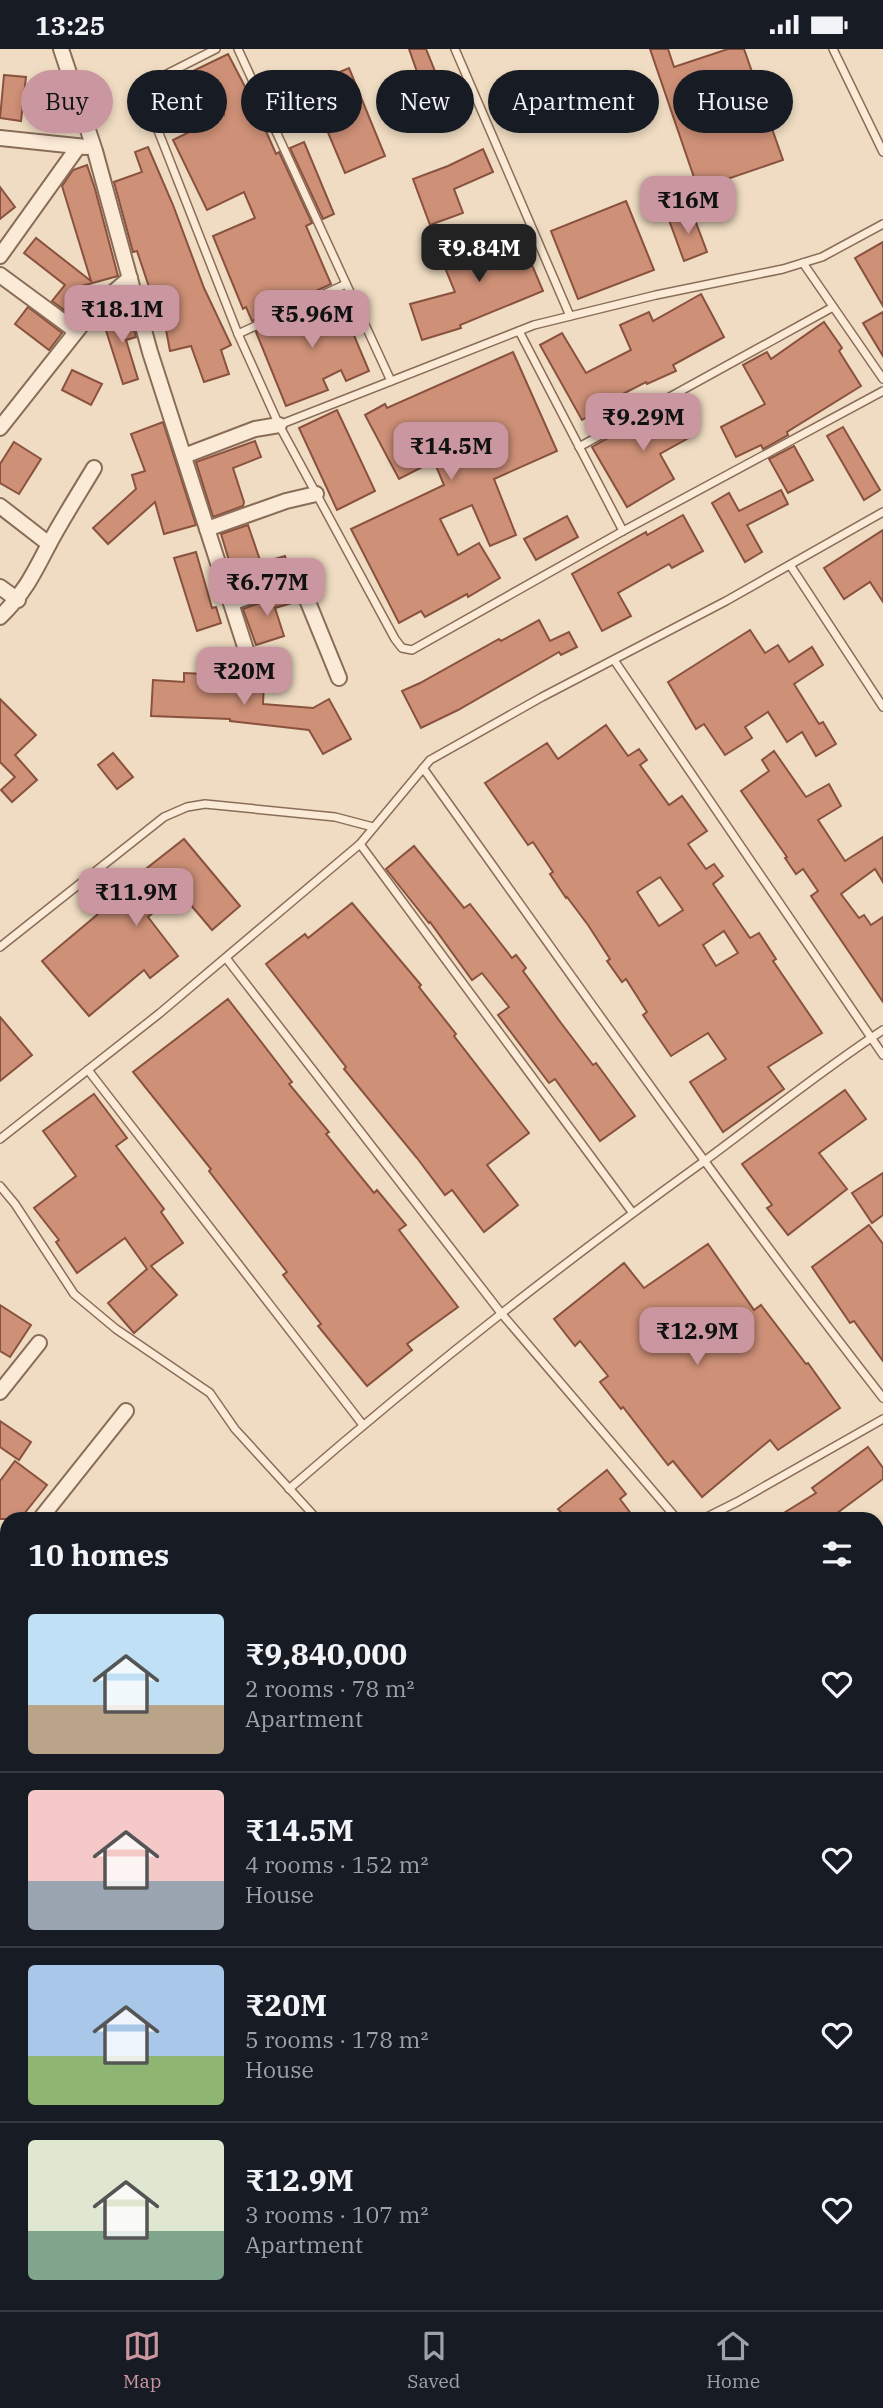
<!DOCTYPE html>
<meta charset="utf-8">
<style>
:root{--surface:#171b24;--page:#20242c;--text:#f1f3f6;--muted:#9ea1a6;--line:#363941;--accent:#ca97a0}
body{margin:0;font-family:"IBM Plex Serif",serif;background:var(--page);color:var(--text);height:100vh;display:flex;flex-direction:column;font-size:26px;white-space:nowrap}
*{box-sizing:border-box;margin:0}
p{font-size:23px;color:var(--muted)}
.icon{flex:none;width:38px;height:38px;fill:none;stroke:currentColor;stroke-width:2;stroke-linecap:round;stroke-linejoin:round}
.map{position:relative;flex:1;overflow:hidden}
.drawer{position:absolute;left:0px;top:1463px;width:884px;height:798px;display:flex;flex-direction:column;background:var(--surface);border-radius:21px 21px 0 0;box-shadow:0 4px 10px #0003}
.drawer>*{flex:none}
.top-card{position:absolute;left:21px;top:21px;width:842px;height:63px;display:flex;gap:14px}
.price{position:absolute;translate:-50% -60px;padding:0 16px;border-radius:14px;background:var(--accent);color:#111;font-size:23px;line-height:46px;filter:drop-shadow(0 2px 4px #0008)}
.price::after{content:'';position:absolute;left:50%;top:42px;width:21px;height:16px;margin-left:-10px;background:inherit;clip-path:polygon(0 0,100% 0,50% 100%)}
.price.selected{background:#222;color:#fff}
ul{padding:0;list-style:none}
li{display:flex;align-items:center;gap:21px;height:175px;padding:0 28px}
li+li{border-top:2px solid var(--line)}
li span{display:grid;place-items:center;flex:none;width:196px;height:140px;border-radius:7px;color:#555}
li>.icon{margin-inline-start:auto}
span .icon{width:84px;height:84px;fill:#fffc;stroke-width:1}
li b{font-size:30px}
h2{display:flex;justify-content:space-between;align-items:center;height:84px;padding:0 28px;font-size:30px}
.tag{padding:0 24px;border-radius:32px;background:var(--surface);box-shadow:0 4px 10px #0003;font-size:24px;line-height:63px}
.tag.selected{background:var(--accent);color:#111}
.status{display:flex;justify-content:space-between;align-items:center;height:49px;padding:0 35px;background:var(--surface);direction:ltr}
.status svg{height:19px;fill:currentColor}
.dock{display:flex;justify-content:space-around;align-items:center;height:98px;border-top:2px solid var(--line);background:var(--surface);font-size:19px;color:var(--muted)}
.dock a{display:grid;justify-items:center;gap:4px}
.dock .selected{color:var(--accent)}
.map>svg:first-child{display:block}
.building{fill:#ce9077;stroke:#89523e;stroke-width:2;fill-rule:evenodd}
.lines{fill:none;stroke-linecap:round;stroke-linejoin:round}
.service-casing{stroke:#8a6d59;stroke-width:10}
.minor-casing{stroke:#8a6d59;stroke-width:18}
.tertiary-casing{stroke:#8a6d59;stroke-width:21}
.primary-casing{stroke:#573c2d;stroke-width:26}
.service{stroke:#faead6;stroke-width:7}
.minor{stroke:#faead6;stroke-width:14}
.tertiary{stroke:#faead6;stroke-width:18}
.primary{stroke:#f3cc99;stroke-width:23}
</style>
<div class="status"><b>13:25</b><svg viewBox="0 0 49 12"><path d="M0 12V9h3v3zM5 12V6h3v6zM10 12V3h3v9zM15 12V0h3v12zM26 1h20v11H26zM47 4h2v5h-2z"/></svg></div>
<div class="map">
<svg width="883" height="2261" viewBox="0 0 883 2261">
<rect width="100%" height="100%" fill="#efdcc2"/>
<g class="building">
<polygon points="409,0 426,0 445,47 428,54"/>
<polygon points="650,0 668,0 674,18 728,0 744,0 783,111 698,140"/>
<polygon points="228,5 254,55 276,105 279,103 312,174 306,177 331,235 252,272 246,258 243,260 213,187 255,169 244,143 207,161 173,91 224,66 210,33 201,37 193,22"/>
<polygon points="349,19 385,107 345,124 308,36"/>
<polygon points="4,26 26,28 21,72 0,69"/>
<polygon points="304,93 334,165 323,170 290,99"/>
<polygon points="148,98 173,156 204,239 231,296 221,301 229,325 204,333 191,297 170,302 164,270 152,273 148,260 153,258 150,247 152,247 137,202 133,203 114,133 142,123 135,103"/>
<polygon points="483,100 493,123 454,140 463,164 430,176 413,130 448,117"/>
<polygon points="87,116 95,140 118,227 78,238 92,249 75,269 52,252 65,236 24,204 36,189 91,232 62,137 73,121"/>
<polygon points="0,138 15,158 0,170"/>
<polygon points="626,152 654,221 578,250 551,182"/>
<polygon points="692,163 707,203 684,212 669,171"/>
<polygon points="516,178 543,242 460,276 461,279 422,291 410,255 455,243 441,209"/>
<polygon points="883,193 883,257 855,209"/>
<polygon points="701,245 724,288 673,316 676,322 647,335 646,333 603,355 605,358 582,371 540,296 562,284 586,324 631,301 620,276 649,263 653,272"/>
<polygon points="337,246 369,322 346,332 341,321 323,330 328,341 286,357 256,283"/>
<polygon points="28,258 62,284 49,301 15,275"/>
<polygon points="883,263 883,307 863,274"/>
<polygon points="130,265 136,288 126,291 138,330 123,335 103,272"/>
<polygon points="824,273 842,299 839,302 861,337 787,383 788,386 763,400 761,396 736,408 721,378 765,355 743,316 767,303 771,310"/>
<polygon points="513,303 557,402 494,430 516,486 490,497 472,456 440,470 458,506 479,494 500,529 468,548 467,545 425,568 421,562 399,574 351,480 444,436 434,412 399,430 365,366 385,355 387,359"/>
<polygon points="72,321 102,335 91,356 62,341"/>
<polygon points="674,352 694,386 660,405 674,430 627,458 592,398"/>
<polygon points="337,361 375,442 337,461 299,379"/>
<polygon points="163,373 196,476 164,485 155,453 108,495 93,479 136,440 132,426 145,422 131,385"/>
<polygon points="843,378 880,441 864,451 827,387"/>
<polygon points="255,392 261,408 233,419 244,453 243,457 213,468 196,413"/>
<polygon points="14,393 41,410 19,445 0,434 0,415"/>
<polygon points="794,397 813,431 788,444 769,410"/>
<polygon points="781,441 788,455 747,476 762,503 745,513 712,454 729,444 739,462"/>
<polygon points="683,466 703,502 672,519 669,515 618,544 631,567 602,582 572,525 646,483 647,486"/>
<polygon points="567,467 578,488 536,511 524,490"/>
<polygon points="248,476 261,514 285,507 290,523 238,541 221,485"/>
<polygon points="883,481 883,553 870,533 844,550 824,519"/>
<polygon points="196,503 212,559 216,558 221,574 197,582 174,509"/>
<polygon points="292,542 295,553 275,559 284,587 256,596 243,560"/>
<polygon points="539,571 550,592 569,583 577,598 561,606 559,603 458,661 421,679 402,642 420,634 499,590 501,592"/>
<polygon points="750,581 765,604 778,596 789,613 812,598 823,616 794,635 819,675 823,673 836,695 816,707 802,683 787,693 768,663 745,678 752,689 725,706 704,675 696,680 668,633"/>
<polygon points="184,624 227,626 227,632 264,634 263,655 313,659 329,650 351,690 323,705 309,681 230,672 230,670 151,667 153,631 184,633"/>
<polygon points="0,650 36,686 15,706 37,731 12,753 1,741 15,728 0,713"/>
<path d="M606 676 628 707 639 700 647 711 640 716 669 756 682 747 707 782 688 795 706 820 714 815 723 827 713 835 750 889 759 884 776 910 773 912 822 984 768 1018 784 1040 723 1083 690 1033 726 1010 708 984 671 1007 643 966 647 963 626 930 622 933 607 912 610 910 588 876 567 848 566 849 550 825 553 823 533 793 528 796 485 734 547 694 558 710ZM660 828 683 861 659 877 637 843ZM724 882 738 904 716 917 703 896Z"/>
<polygon points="774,702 806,748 829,735 841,757 818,771 845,812 883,788 883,833 875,820 841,845 859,869 864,866 871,876 883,868 883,953 811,847 818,842 803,820 796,825 785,809 787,808 741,742 769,722 762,711"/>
<polygon points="113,704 133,728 117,740 98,716"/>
<polygon points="184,790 240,857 212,881 179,842 148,868 178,907 150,929 144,921 89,967 42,912 98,865 91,856 120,833 124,837"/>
<polygon points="414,797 464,859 470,855 512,909 516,906 526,919 523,922 561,974 593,1016 596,1014 635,1067 600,1092 555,1030 549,1034 498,966 509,958 482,924 472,931 430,873 429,874 386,820"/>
<polygon points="352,854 421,936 419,938 456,985 454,987 529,1084 487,1116 518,1156 484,1183 452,1141 445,1146 417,1109 344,1020 346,1018 266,915 305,885 308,889"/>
<polygon points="228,950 292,1033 289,1035 329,1083 326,1085 374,1144 377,1141 406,1176 399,1181 458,1258 407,1295 412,1301 367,1337 318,1277 321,1275 283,1226 287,1223 209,1122 211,1120 133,1023"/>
<polygon points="0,968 32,1006 0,1032"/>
<polygon points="845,1041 866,1070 819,1104 847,1140 788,1186 767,1159 772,1156 742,1115"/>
<polygon points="94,1045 127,1089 116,1097 164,1160 161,1163 183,1194 151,1217 177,1246 134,1284 108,1254 147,1220 125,1189 77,1224 56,1193 59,1191 34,1159 76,1127 43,1082"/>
<polygon points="883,1124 883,1166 872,1174 852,1144"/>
<polygon points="869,1176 883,1195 883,1312 854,1272 850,1274 812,1218"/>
<polygon points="708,1195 754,1261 761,1256 806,1315 808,1314 840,1359 778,1401 770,1391 702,1448 673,1412 668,1416 623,1358 621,1360 600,1333 608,1327 580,1292 575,1297 554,1270 624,1214 644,1239"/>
<polygon points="0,1256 31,1276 10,1308 0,1302"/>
<polygon points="0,1372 31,1393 19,1411 0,1398"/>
<polygon points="868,1398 883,1419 883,1430 829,1470 774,1470 816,1444 812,1439"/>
<polygon points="15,1412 47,1436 20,1470 0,1470 0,1432"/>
<polygon points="607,1421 626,1445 620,1450 635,1470 567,1470 558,1460"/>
</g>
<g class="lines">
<g class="service-casing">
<g id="service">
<polyline points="216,0 151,33 147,40 146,51 238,285 279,376 395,590 402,599 412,601 623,482 883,342"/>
<polyline points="238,0 391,332"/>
<polyline points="455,0 570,267"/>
<polyline points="833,0 883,103"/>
<polyline points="803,214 883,330"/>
<polyline points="519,282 623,482"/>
<polyline points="238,285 346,235"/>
<polyline points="279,376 534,276 656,246 783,220 822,208 883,175"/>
<polyline points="579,398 833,258"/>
<polyline points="790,516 883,658"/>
<polyline points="614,611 883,1006"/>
<path d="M423 719C575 931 723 1144 883 1349"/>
<polyline points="360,795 632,1163"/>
<polyline points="0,898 164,768 187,758 205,755 335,768 373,778"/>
<polyline points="226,909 501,1264 677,1470"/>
<polyline points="88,1021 363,1376"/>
<polyline points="0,1090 160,964 360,795 430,711 542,648 726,552 883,463"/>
<polyline points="0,1137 15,1155 74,1245 116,1280 210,1344 235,1380 317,1470"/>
<path d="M289 1440C422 1324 560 1216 703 1113 763 1069 820 1022 883 981"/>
<polyline points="703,1470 737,1453 883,1370"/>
<polyline points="877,1756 883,1770"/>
<polyline points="71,2261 74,2254"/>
</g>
</g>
<g class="minor-casing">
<g id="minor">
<polyline points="61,0 95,102 150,303 250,613"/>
<polyline points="0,89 86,98"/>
<polyline points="0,207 78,98"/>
<polyline points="0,226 76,282"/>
<polyline points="0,379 95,259 130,229"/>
<polyline points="184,407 255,380 279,376"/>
<polyline points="0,457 49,495"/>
<polyline points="207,480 286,452 316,445"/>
<polyline points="0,538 18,551"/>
<polyline points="231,554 295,531 299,531 339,629"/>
<path d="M0 568C24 545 34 524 49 495 63 469 79 444 94 419"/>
<polyline points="0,1343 39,1294"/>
<polyline points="40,1470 126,1362"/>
<polyline points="0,1519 7,1511"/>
<polyline points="0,1648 7,1634"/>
<polyline points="0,1897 7,1881"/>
<polyline points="0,1953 7,1954"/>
<polyline points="877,2044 883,2046"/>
<polyline points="0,2100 7,2103"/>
<polyline points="877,2250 883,2234"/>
<polyline points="670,2254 696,2261"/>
<polyline points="220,2261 223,2254"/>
<polyline points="361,2261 364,2254"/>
<polyline points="472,2261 475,2254"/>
<polyline points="572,2261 575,2254"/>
</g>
</g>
<g class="tertiary-casing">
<polyline id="tertiary" points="0,1605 7,1608"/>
</g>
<g class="primary-casing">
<g id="primary">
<polyline points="0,1802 7,1802"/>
<polyline points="877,1917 883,1918"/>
<polyline points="877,1938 883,1940"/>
</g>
</g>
<use href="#service" class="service"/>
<use href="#minor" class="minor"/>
<use href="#tertiary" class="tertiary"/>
<use href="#primary" class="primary"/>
</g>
</svg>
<b class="price" style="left:688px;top:187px">₹16M</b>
<b class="price selected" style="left:479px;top:235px">₹9.84M</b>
<b class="price" style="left:122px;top:296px">₹18.1M</b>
<b class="price" style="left:312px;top:301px">₹5.96M</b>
<b class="price" style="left:643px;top:404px">₹9.29M</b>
<b class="price" style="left:451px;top:433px">₹14.5M</b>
<b class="price" style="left:267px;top:569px">₹6.77M</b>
<b class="price" style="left:244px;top:658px">₹20M</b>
<b class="price" style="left:136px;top:879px">₹11.9M</b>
<b class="price" style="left:697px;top:1318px">₹12.9M</b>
<div class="top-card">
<a class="tag selected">Buy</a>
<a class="tag">Rent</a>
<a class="tag">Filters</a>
<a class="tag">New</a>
<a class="tag">Apartment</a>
<a class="tag">House</a>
</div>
<section class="drawer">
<h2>10 homes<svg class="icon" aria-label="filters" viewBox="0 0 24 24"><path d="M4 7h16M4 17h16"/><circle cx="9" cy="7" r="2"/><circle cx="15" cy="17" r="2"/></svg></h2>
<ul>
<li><span style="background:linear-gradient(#bfe0f5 65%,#b9a48a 0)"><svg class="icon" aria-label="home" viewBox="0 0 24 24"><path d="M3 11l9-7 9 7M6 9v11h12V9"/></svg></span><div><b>₹9,840,000</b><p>2 rooms · 78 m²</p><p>Apartment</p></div><svg class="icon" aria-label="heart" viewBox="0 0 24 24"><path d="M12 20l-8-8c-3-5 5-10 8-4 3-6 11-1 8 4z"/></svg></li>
<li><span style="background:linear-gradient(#f6c9c9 65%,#9aa5b1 0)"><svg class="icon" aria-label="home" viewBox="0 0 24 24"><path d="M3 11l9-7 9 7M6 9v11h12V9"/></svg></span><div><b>₹14.5M</b><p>4 rooms · 152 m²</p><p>House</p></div><svg class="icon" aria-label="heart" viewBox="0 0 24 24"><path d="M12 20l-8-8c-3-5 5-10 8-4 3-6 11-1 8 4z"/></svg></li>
<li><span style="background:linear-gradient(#a9c7e8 65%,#8fb573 0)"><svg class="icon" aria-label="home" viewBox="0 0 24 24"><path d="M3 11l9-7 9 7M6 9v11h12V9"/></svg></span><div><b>₹20M</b><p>5 rooms · 178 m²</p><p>House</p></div><svg class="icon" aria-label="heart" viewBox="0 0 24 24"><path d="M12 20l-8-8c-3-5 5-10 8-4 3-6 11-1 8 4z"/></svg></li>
<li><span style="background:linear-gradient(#dfe7d0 65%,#7fa58c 0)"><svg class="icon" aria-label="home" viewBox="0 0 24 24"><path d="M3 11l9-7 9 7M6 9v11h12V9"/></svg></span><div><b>₹12.9M</b><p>3 rooms · 107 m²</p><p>Apartment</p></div><svg class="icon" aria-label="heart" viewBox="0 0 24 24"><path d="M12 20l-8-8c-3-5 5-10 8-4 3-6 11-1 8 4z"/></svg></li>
</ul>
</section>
</div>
<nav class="dock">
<a class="selected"><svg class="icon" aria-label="map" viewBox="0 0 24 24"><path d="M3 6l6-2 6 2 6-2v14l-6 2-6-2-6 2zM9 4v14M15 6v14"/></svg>Map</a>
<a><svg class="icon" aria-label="saved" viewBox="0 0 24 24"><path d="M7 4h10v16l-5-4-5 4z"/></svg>Saved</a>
<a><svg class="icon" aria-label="home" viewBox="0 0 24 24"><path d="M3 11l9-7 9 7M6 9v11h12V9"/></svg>Home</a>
</nav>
